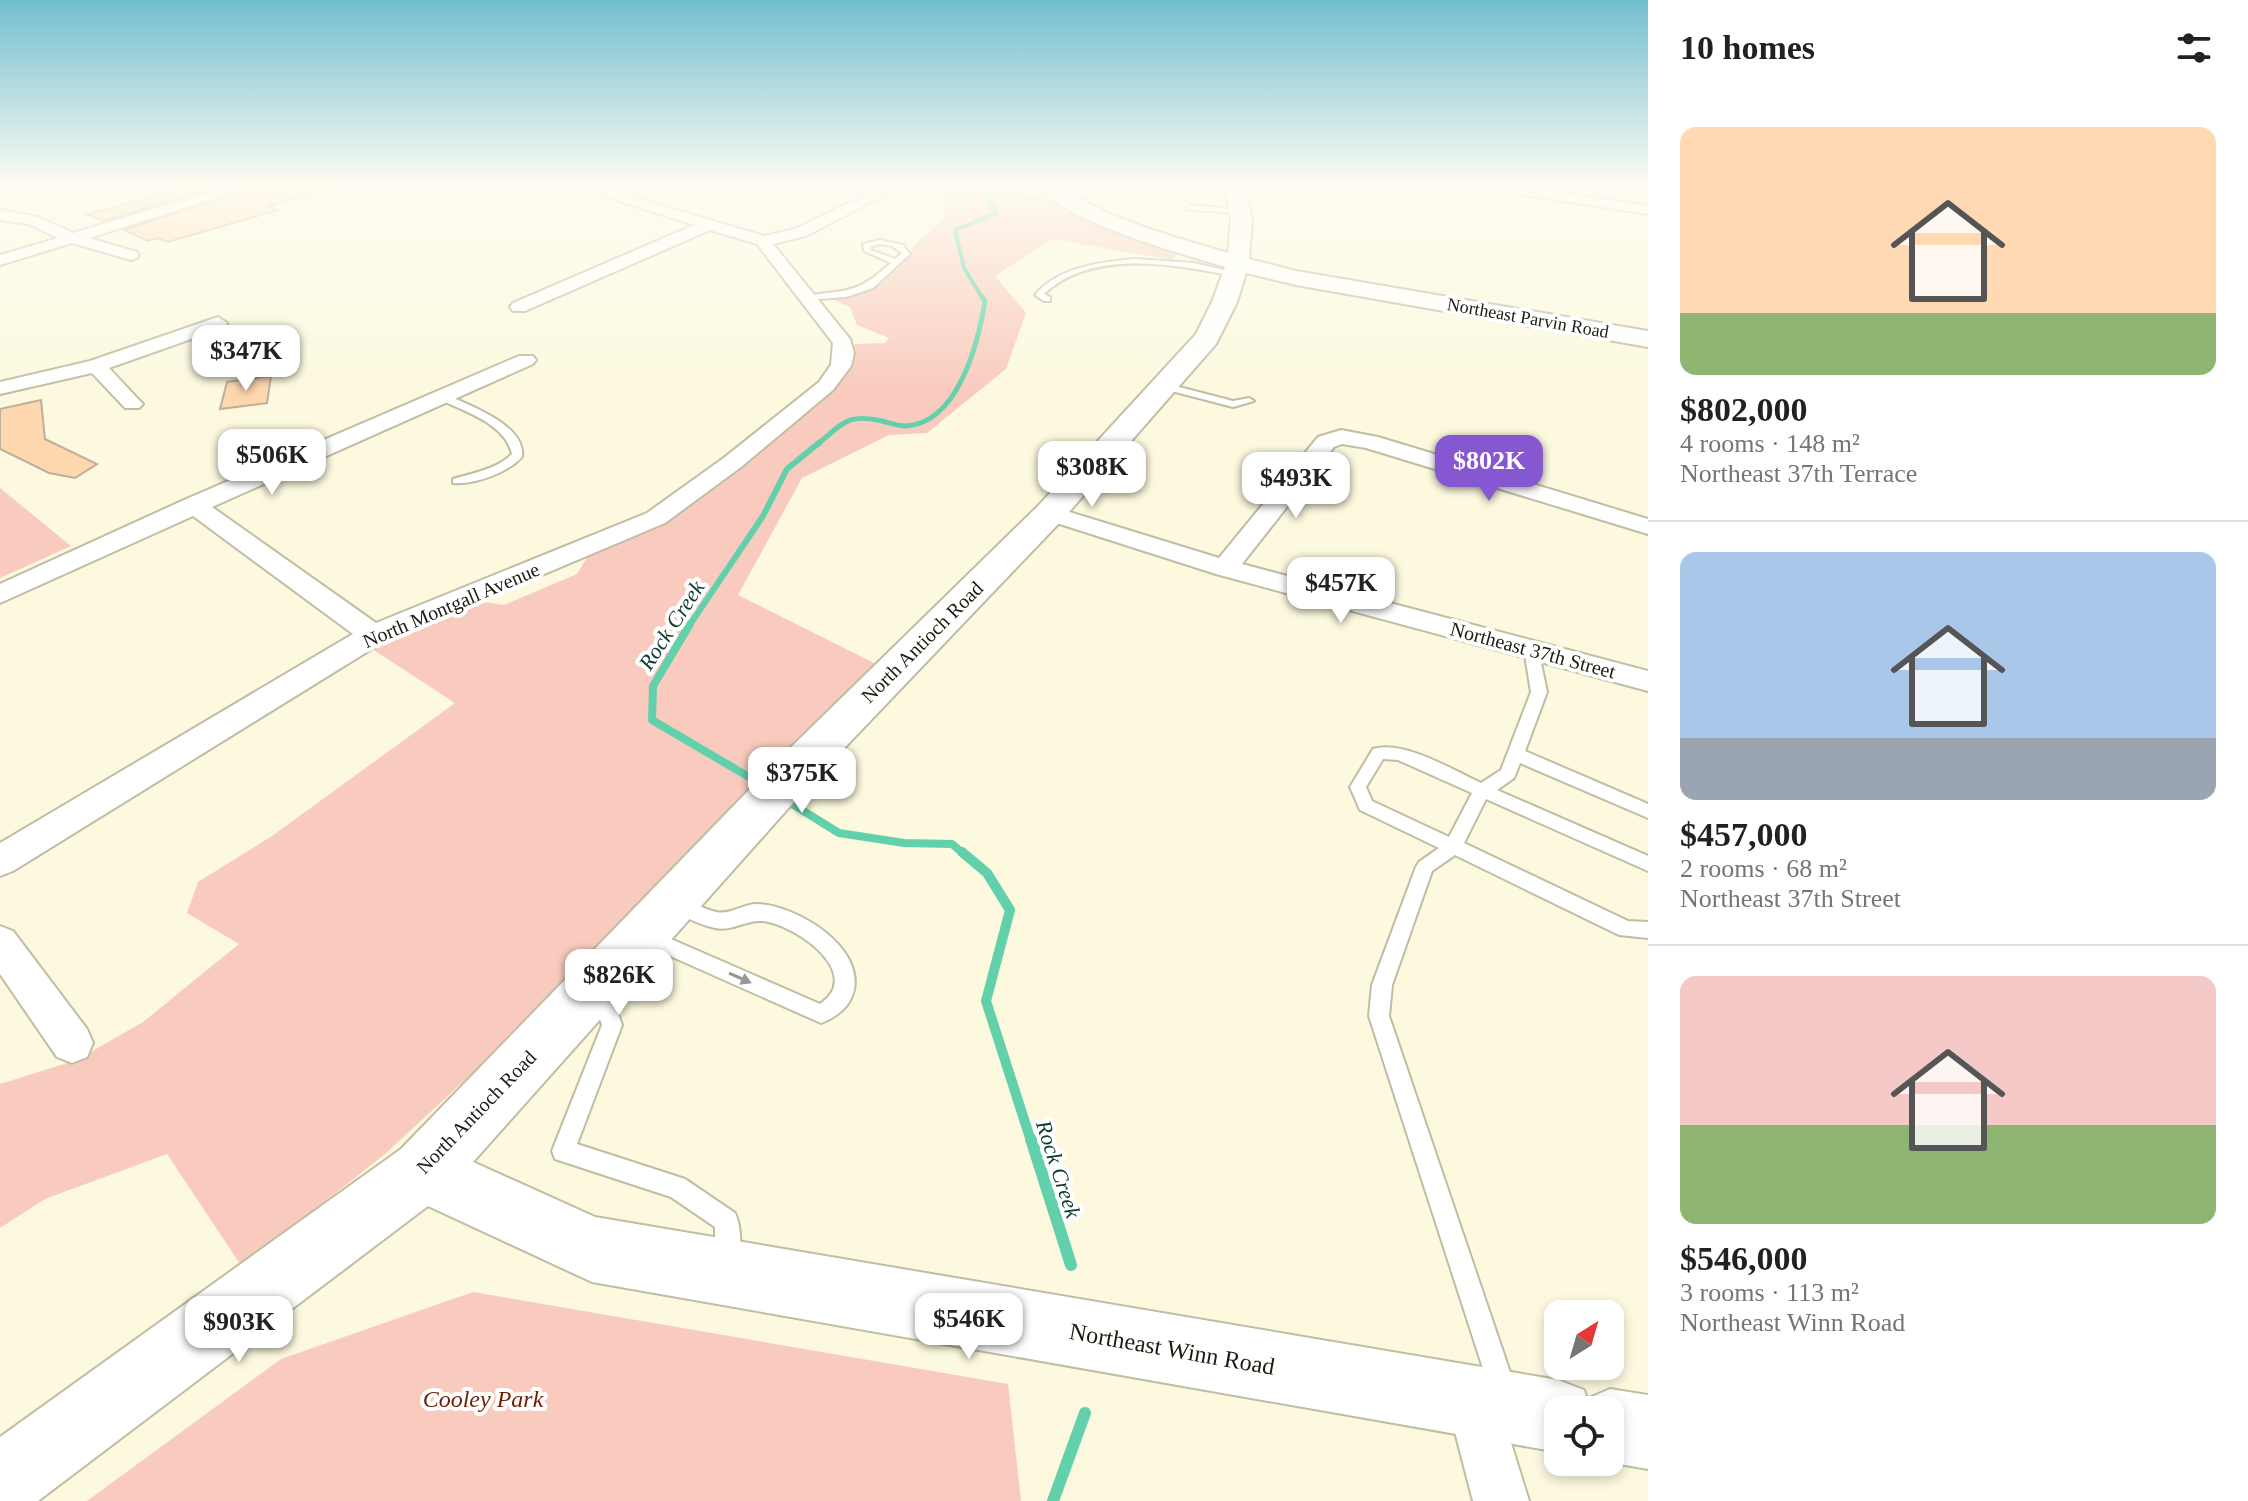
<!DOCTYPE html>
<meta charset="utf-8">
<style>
:root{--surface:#fff;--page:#f6f6f6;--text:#202124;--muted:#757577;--line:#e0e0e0;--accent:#8557d0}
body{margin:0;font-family:Georgia,serif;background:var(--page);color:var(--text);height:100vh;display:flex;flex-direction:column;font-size:30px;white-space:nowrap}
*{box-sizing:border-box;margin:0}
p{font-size:26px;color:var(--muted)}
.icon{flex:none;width:44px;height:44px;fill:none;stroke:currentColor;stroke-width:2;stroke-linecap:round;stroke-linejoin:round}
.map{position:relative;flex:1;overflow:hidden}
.side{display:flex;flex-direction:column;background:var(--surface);width:600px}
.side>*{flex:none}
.needle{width:52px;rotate:37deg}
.controls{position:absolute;left:1544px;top:1300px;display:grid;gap:16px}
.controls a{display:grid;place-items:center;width:80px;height:80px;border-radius:16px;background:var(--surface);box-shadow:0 4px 12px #0003;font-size:40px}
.price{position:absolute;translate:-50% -68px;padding:0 18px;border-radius:16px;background:#fff;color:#222;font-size:26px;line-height:52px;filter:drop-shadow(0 2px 4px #0008)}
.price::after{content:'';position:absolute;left:50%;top:48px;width:24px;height:18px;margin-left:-12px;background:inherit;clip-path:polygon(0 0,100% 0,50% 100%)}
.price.on{background:var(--accent);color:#fff}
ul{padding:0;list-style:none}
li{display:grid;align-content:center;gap:16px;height:424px;padding:0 32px}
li+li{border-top:2px solid var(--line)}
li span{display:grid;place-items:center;height:248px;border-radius:16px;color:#555}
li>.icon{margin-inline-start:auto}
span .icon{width:144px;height:144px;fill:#fffc;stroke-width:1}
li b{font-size:34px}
h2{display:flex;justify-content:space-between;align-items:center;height:96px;padding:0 32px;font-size:34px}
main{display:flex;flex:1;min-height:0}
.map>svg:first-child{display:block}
.green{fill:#f9cbbe}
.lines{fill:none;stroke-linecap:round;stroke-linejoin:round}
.stream-far5{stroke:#62d0aa;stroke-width:4}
.stream-far4{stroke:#62d0aa;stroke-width:5}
.stream-far3{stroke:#62d0aa;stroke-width:6}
.stream-far2{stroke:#62d0aa;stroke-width:8}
.stream-far1{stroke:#62d0aa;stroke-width:10}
.stream{stroke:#62d0aa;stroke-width:12}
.building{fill:#fdd7ad;stroke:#c1ae9a;stroke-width:2}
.lane-casing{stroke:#bfbda3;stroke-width:4}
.street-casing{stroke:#bfbda3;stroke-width:4}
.secondary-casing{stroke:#bfbda3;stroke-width:4}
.lane{fill:#fff;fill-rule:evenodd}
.street{fill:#fff;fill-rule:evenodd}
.secondary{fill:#fff;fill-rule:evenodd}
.oneway{fill:#999894}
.labels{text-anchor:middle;stroke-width:8;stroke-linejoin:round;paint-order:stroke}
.far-street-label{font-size:18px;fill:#1c1b11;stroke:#fff}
.street-label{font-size:20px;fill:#1c1b11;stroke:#fff}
.water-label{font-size:22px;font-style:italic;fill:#093c2d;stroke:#fff}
.near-street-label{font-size:24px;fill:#1c1b11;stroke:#fff}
.near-park-label{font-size:24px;font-style:italic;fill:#6e1e04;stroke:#fff}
</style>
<main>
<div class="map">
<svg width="1648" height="1501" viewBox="0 0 1648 1501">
<rect width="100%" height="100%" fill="#fcf9df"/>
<g class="green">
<polygon points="914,183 1011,183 1024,194 1055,201 1101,224 1178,252 1173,260 1052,239 995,276 1026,313 1006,369 927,433 889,435 802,478 738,595 876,664 503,1045 385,1154 242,1267 167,1154 45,1199 0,1228 0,1084 77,1060 143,1022 239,944 187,913 198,882 272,836 455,703 369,647 477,601 504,605 577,574 588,556 659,523 834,387 850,367 855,344 885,343 889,338 857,325 850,307 834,300 867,292 883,282 903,264 913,246 945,218 943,198"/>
<polygon points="0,488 71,546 0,578"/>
<polygon points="473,1292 1008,1384 1021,1501 87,1501 281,1359"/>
</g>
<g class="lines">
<polyline class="stream-far5" points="980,183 996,213 955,230 964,268 983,299"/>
<path class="stream-far4" d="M818 444C843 423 848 413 882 421 890 423 898 426 906 426 958 423 978 344 985 301L982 297"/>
<polyline class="stream-far3" points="689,626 763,516 787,469 820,442"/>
<g class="stream-far2">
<polyline points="690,624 653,686 652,720 766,787"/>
<polyline points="784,799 839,833 904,843 952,844 964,854"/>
</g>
<polyline class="stream-far1" points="962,852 987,873 1010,910 986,1001 1031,1141"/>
<g class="stream">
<polyline points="1031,1139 1071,1265"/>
<polyline points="1053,1501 1085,1413"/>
</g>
</g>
<g class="building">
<polygon points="191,183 230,183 103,221 87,214 162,195"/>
<polygon points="267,183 326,183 327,189 269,206 278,210 168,242 158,238 148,241 124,230"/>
<polygon points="271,376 267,403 220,409 227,382"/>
<polygon points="41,400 45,439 97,464 75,478 49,473 0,449 0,409"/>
</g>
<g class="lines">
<g class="lane-casing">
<g id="lane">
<polygon points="1179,183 1206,183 1240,188 1236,190"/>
<polygon points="1189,205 1243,210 1247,212 1243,214 1186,209"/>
<path d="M880 240 903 245 910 254 873 288 846 297 805 300V296C849 289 855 295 891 263L864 251 863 244ZM880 244 892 246 902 253 895 259 871 250 870 247Z"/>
<path d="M1135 259 1193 263 1238 273 1234 276C1175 265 1093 248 1044 294L1050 297V301H1044L1035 295C1058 267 1101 262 1135 259Z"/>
<polygon points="1164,383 1233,401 1249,398 1254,401 1233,407 1160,388 1159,386"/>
<path d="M439 395H447C470 406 526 425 522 457 507 473 474 485 453 483V479C473 473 497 469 512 454 505 423 465 412 439 399Z"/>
<path d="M1531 644 1538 649 1547 692 1525 751 1648 804V818L1520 763 1514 778 1497 790 1648 856V871L1486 799 1464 843 1628 921 1648 922V938L1619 935 1455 855 1432 871 1392 985 1389 1016 1516 1390 1512 1399 1503 1403 1494 1399 1490 1390 1369 1016 1372 985 1416 867 1419 862 1439 848 1360 810 1350 787 1373 749C1404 740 1453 770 1481 783L1501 770 1531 692 1524 649ZM1383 759 1398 760 1472 793 1449 837 1372 801 1366 787Z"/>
<path d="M676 895C689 900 702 909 716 912 730 915 743 904 757 904 795 905 863 945 854 990 850 1007 837 1017 821 1023L641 943 639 937 641 931 648 929 820 1004C864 974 799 928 768 922 749 917 734 932 715 928 699 925 684 916 669 909L667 903 669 897Z"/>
<path d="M601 983 608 986 622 1025 577 1144 685 1179 735 1213C742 1228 742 1253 735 1268L727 1272 719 1268 715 1260V1227L671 1197 555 1159 552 1151 602 1025 591 992 594 986Z"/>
</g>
</g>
<g class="street-casing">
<g id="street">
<polygon points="241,183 264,183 89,238 137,252 139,255 137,258 131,260 72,243 0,265 0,255 58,238 29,224 0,220 0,210 38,217 73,233"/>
<polygon points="563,183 585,183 764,236 795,229 889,183 907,183 806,236 773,244 850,339 854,353 851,366 833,390 741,467 665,523 383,642 13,871 0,876 0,843 353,634 193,516 0,603 0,584 184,500 519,356 533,356 536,360 533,364 212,507 376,623 647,513 725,457 819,382 831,365 833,343 757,244 710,230 525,311 513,311 510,307 513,303 694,225"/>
<polygon points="1464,183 1500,183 1648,206 1648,214 1471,187"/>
<polygon points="218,317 227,323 225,327 109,368 139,400 143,404 139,408 125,408 92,373 0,394 0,382 90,361"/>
<polygon points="1341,430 1378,437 1648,519 1648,534 1366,448 1342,444 1334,447 1242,564 1648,671 1648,691 1216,574 1041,518 1038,513 1041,508 1050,506 1219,558 1318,437"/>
<polygon points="0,926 13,931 87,1029 93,1043 87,1057 72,1063 57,1057 0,974"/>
<polygon points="1473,1375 1492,1382 1529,1501 1473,1501 1447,1401 1454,1382"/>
</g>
</g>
<g class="secondary-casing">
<path id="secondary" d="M1034 183C1070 183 1073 197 1102 210 1142 229 1186 240 1228 253L1231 221 1224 183H1244L1252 221 1249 259 1296 271 1648 331V347L1296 285 1246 273 1237 302 1216 344 1062 520 809 785 473 1162 595 1217 1558 1380 1584 1390 1587 1399 1610 1389 1648 1395V1469L1608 1462 1610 1410H1558V1452L592 1282 428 1206 38 1501H0V1437L401 1149 777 761 1038 506 1196 334 1212 302 1225 267C1174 251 1068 224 1034 183Z"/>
</g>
<use href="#lane" class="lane"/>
<use href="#street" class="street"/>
<use href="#secondary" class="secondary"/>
</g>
<defs><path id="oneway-solid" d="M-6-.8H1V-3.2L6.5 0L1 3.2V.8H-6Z" transform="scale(2)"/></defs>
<use class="oneway" href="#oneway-solid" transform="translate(740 978) rotate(24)"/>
<linearGradient id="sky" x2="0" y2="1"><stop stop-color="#72bfcf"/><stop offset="0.47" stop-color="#fefcf1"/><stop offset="1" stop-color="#fefcf1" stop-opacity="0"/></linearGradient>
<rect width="1648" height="393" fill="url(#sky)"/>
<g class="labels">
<g class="far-street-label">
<text transform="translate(1528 318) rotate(10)" y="6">Northeast Parvin Road</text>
</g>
<g class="street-label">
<text transform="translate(451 605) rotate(-23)" y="7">North Montgall Avenue</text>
<text transform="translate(922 642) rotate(-45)" y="7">North Antioch Road</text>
<text transform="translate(1533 650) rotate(15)" y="7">Northeast 37th Street</text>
<text transform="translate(476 1112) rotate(-46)" y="7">North Antioch Road</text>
</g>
<g class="water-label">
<text transform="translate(671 625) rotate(-57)" y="8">Rock Creek</text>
<text transform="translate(1059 1169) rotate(72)" y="8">Rock Creek</text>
</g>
<g class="near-street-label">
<text transform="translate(1172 1349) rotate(10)" y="8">Northeast Winn Road</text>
</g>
<g class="near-park-label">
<text x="483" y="1407">Cooley Park</text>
</g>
</g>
</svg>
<div class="controls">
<a><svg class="needle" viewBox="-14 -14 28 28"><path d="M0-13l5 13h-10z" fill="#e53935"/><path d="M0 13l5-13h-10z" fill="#757577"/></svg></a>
<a><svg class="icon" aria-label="locate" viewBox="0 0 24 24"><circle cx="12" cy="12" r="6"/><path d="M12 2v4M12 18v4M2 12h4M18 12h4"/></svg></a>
</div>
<b class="price" style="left:246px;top:393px">$347K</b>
<b class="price" style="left:272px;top:497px">$506K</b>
<b class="price on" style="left:1489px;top:503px">$802K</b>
<b class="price" style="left:1092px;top:509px">$308K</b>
<b class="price" style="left:1296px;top:520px">$493K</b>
<b class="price" style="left:1341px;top:625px">$457K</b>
<b class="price" style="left:802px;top:815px">$375K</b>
<b class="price" style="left:619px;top:1017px">$826K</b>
<b class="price" style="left:969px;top:1361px">$546K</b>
<b class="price" style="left:239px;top:1364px">$903K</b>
</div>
<section class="side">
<h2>10 homes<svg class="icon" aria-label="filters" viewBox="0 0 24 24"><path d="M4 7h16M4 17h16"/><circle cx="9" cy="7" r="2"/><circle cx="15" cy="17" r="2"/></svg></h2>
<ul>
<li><span style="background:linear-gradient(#ffd9b3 75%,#8fb573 0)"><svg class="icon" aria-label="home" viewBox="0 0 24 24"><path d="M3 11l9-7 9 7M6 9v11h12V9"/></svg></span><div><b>$802,000</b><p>4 rooms · 148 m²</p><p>Northeast 37th Terrace</p></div></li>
<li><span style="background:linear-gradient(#a9c7e8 75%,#9aa5b1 0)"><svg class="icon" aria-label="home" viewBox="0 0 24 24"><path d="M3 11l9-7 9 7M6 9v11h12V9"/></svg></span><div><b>$457,000</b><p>2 rooms · 68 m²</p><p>Northeast 37th Street</p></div></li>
<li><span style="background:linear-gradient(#f6c9c9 60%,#8fb573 0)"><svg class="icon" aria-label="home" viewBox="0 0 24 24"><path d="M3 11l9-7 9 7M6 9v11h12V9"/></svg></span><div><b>$546,000</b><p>3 rooms · 113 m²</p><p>Northeast Winn Road</p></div></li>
</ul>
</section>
</main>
